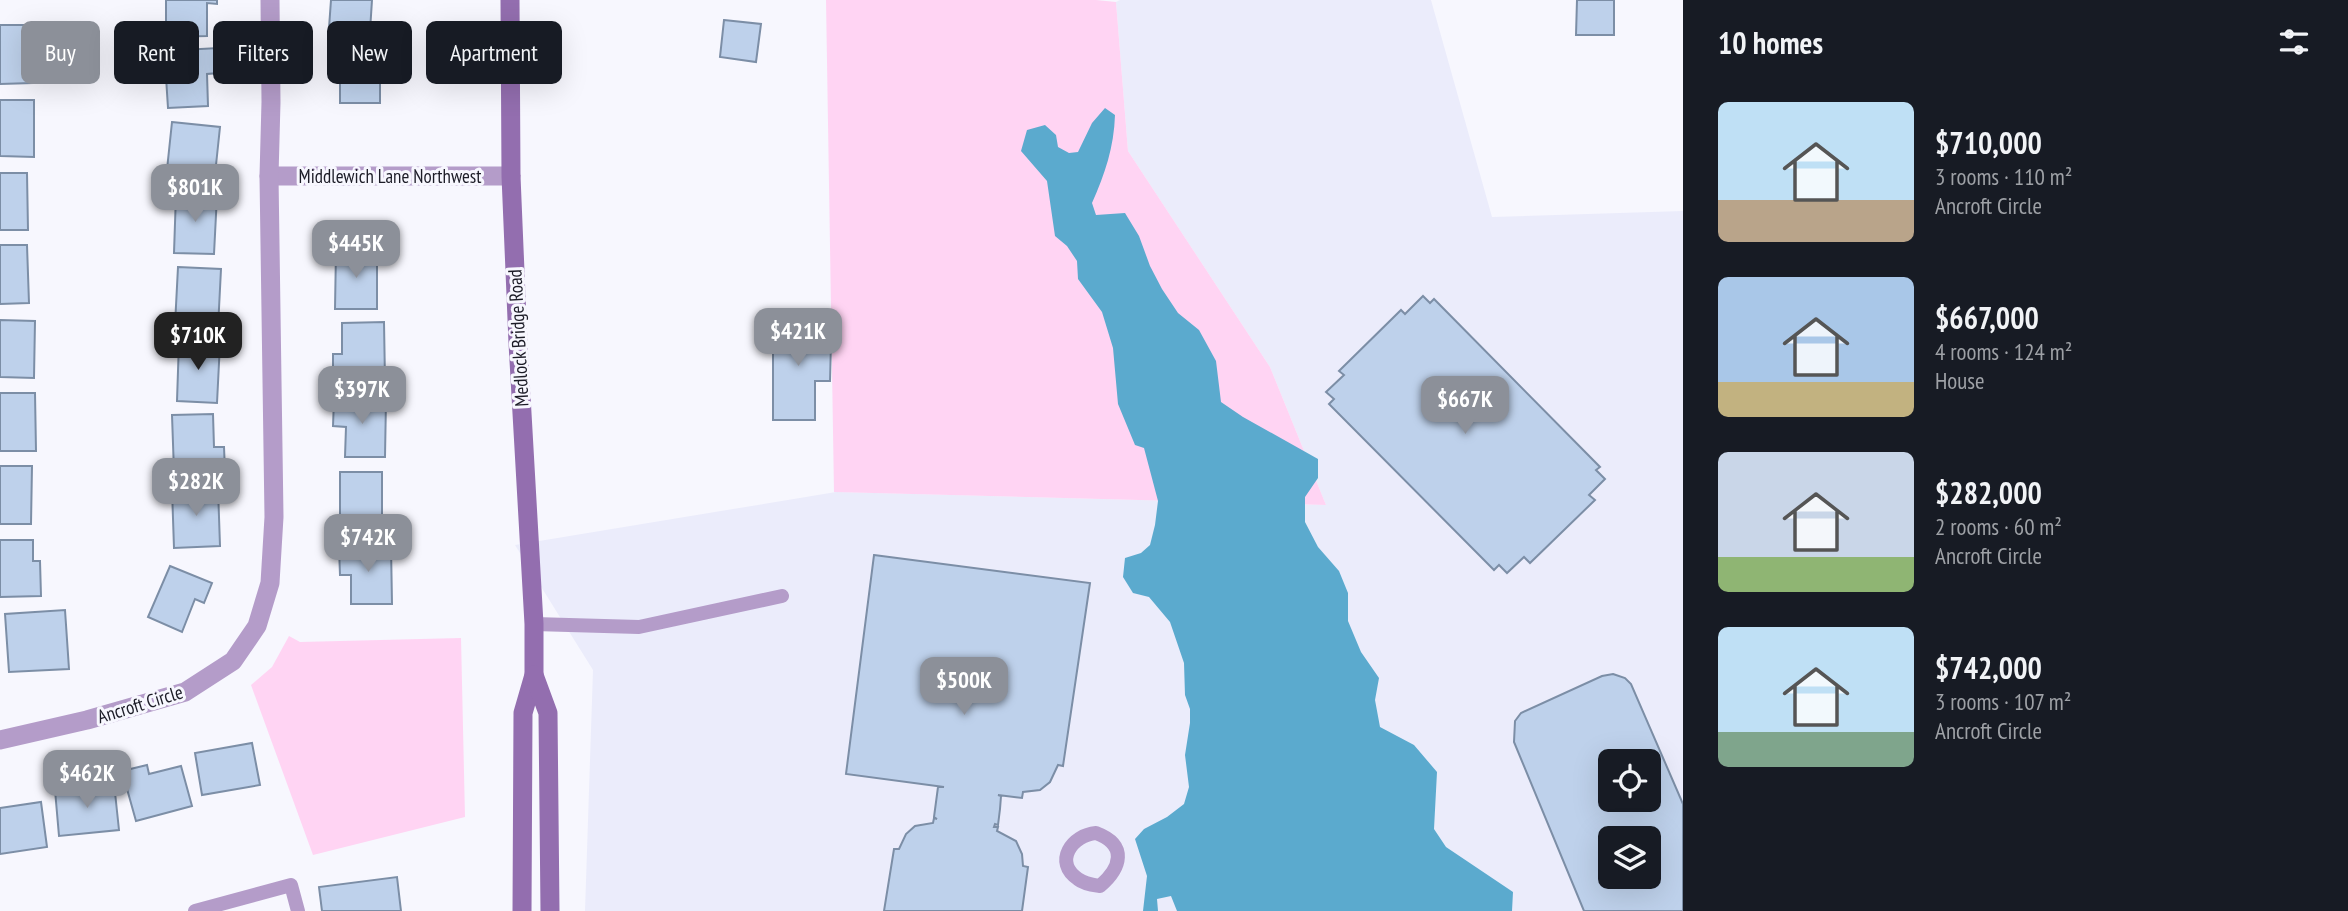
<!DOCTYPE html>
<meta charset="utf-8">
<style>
:root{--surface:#171b24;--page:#20242c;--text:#f1f3f6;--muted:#9ea1a6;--accent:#8c9099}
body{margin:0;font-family:"PT Sans Narrow",sans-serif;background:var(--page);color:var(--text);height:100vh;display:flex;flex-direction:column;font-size:26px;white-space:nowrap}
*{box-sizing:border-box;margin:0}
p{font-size:23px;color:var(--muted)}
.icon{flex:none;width:38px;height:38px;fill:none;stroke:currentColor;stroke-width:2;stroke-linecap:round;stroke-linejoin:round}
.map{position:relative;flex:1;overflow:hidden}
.sheet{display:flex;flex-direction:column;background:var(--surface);width:665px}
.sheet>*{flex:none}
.top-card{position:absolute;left:21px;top:21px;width:665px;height:63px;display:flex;gap:14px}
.controls{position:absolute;left:1598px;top:749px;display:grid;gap:14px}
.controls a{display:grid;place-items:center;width:63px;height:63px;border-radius:10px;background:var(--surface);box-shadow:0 7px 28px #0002;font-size:35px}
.price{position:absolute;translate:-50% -60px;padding:0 16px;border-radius:14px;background:var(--accent);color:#fff;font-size:23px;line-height:46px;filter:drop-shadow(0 2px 4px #0008)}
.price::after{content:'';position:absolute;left:50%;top:42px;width:21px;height:16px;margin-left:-10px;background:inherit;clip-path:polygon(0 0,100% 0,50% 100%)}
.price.active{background:#222;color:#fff}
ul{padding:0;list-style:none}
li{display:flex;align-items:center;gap:21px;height:175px;padding:0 35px}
li span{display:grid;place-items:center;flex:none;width:196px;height:140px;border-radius:10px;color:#555}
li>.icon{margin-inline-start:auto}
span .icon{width:84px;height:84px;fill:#fffc;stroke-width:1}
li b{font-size:30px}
h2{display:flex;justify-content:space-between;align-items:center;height:84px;padding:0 35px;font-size:30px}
.tag{padding:0 24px;border-radius:10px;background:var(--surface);box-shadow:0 7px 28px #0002;font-size:24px;line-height:63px}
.tag.active{background:var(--accent);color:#fff}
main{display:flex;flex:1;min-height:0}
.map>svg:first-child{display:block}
.built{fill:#ebecfb;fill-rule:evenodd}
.green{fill:#ffd4f3}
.water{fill:#5baace}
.building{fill:#bed1eb;stroke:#7c8ea6;stroke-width:2;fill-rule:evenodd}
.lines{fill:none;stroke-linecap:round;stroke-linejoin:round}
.service{stroke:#b49cc9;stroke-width:14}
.minor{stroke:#b49cc9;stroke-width:19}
.secondary{stroke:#936eaf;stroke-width:19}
.labels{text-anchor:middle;stroke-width:6;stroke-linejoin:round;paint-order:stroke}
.street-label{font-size:19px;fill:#1c1c27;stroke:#f7f7fe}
</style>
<main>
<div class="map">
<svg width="1683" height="911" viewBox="0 0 1683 911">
<rect width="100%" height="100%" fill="#f7f7fe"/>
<path class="built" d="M1120 0H1431L1492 217 1683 211V911H585L593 670 515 545 836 492 1326 505 1270 367 1128 151 1116 2ZM1610 761H1648V800H1610ZM1610 838H1648V877H1610Z"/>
<g class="green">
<polygon points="826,0 1096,0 1116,2 1128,151 1270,367 1326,505 834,492"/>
<polygon points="289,636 300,642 461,638 465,817 313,855 251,685 272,667"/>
</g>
<path class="water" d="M1105 108 1115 115C1114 147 1105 174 1092 203L1096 215 1125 213 1139 236 1150 266 1162 289 1178 313 1199 330 1216 361 1221 402 1243 417 1318 459V478L1305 497V522L1318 547 1339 571 1348 593V621L1361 652 1379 678 1375 700 1380 727 1414 745 1437 772 1434 829 1446 847 1513 892 1512 911H1177L1171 896 1157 899 1158 911H1143L1147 876 1135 839 1144 829 1167 817 1184 804 1189 787 1185 755 1190 723V709L1185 695 1184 663 1170 622 1149 597 1133 593 1123 577 1125 558 1141 553 1150 545 1155 525 1158 501 1144 448 1135 445 1118 404 1113 348 1102 312 1078 279 1077 261 1067 246 1055 236 1047 181 1021 151 1027 130 1045 125 1056 135 1058 147 1069 153 1078 152 1092 123Z"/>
<g class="building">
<polygon points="166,0 217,0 217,4 207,3 207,36 166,37"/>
<polygon points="331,0 372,0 370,31 329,28"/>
<polygon points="1577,0 1614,0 1614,35 1576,35"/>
<polygon points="724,20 761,24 756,62 720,57"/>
<polygon points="0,25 31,25 32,83 0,84"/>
<polygon points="328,46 380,46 380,103 340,103 340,73 328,73"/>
<polygon points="218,48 219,73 207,74 208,106 168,108 166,77 149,77 147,52"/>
<polygon points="0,100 34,100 34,157 0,156"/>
<polygon points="172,122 220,127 214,184 166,179"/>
<polygon points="0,173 27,173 28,230 0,230"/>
<polygon points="176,194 217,195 214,254 174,253"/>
<polygon points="0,245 27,245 29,303 0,304"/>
<polygon points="336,250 377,251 377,309 335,309"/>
<polygon points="178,267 221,269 218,328 175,325"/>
<polygon points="1423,296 1430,303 1434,299 1600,467 1596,470 1605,479 1589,495 1595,500 1530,563 1524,557 1507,573 1499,565 1494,570 1329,404 1334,399 1326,392 1344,375 1339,371 1401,310 1405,314"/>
<polygon points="773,318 817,318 817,342 831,342 830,381 815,381 815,420 773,420"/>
<polygon points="0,320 35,321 34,378 0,377"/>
<polygon points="384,322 385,381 333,382 333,354 342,354 342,323"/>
<polygon points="179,341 220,343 217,403 177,401"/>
<polygon points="0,393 35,393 36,451 0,451"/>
<polygon points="334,399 386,400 385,457 345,457 346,427 333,426"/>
<polygon points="213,414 214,447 224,447 225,471 174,472 172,415"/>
<polygon points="0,466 32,466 31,524 0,524"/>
<rect x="340" y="472" width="42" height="58"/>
<polygon points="218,488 220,546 174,548 172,489"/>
<polygon points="0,540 33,540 33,561 40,561 41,596 0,597"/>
<polygon points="391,546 392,604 351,604 351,575 340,575 339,547"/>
<polygon points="874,555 1090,583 1063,766 1058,765 1050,782 1040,790 1023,792 1022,798 998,795 1001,796 1000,809 998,825 995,824 994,827 998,827 997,831 1016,841 1022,854 1023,866 1028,867 1022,911 884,911 894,849 899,849 906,834 915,826 933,823 934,818 937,819 934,817 938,787 944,787 846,774"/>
<polygon points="170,566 212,583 204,603 195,599 182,632 148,617"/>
<polygon points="65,610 69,669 9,672 5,614"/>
<path d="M1613 674 1625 678 1631 684 1683 804V911H1584L1514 742 1515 721 1521 713 1602 676ZM1610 761H1648V800H1610ZM1610 838H1648V877H1610Z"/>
<polygon points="252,743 260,785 202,795 195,753"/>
<polygon points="147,765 149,774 181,766 192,806 136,821 122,771"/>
<polygon points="114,783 119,830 59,836 55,790"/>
<polygon points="41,802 47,847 0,854 0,808"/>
<polygon points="397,877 401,911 322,911 319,887"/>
</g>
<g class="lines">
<g class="service">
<polyline points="534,624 639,627 782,596"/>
<path d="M1096 833C1128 845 1121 868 1100 886 1093 885 1084 884 1078 879 1053 862 1072 835 1096 833Z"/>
<polyline points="195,911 291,885 298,911"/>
</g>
<g class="minor">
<polyline points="269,176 511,176"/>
<polyline points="0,740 87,720 185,692 233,661 257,626 270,583 274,517 269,176 271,102 270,0"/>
</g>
<g class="secondary">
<polyline points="510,0 511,176 518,343 534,624 534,675 523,713 522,911"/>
<polyline points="534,675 548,713 550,911"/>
</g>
</g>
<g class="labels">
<g class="street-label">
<text x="390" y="183">Middlewich Lane Northwest</text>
<text transform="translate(518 338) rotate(-93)" y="7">Medlock Bridge Road</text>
<text transform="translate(140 704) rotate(-17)" y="7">Ancroft Circle</text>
</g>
</g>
</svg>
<div class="controls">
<a><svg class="icon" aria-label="locate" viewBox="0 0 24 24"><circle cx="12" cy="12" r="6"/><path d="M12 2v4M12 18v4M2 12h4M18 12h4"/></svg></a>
<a><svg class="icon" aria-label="layers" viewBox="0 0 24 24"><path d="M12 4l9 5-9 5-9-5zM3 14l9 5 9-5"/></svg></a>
</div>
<b class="price" style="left:195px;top:224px">$801K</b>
<b class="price" style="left:356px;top:280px">$445K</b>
<b class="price" style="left:798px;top:368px">$421K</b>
<b class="price active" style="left:198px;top:372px">$710K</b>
<b class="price" style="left:362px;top:426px">$397K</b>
<b class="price" style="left:1465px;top:436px">$667K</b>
<b class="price" style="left:196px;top:518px">$282K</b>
<b class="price" style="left:368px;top:574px">$742K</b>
<b class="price" style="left:964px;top:717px">$500K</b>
<b class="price" style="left:87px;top:810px">$462K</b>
<div class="top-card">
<a class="tag active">Buy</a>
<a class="tag">Rent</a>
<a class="tag">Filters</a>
<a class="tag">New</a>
<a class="tag">Apartment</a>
</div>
</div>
<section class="sheet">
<h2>10 homes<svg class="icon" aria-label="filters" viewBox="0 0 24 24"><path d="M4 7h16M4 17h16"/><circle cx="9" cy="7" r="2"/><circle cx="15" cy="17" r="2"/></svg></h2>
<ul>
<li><span style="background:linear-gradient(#bfe0f5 70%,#b9a48a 0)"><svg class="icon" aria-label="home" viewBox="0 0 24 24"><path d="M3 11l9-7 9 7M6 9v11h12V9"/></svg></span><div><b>$710,000</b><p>3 rooms · 110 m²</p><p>Ancroft Circle</p></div></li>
<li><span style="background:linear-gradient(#a9c7e8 75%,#c2b280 0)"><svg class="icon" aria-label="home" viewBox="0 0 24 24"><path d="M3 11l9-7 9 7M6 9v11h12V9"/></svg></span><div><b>$667,000</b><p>4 rooms · 124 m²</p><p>House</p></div></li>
<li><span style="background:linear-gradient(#c9d6e8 75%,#8fb573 0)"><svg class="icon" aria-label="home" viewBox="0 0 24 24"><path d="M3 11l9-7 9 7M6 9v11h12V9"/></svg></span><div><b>$282,000</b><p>2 rooms · 60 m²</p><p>Ancroft Circle</p></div></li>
<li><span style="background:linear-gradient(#bfe0f5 75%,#7fa58c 0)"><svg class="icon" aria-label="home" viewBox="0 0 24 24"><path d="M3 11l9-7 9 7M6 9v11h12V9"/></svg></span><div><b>$742,000</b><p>3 rooms · 107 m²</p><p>Ancroft Circle</p></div></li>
</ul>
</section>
</main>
